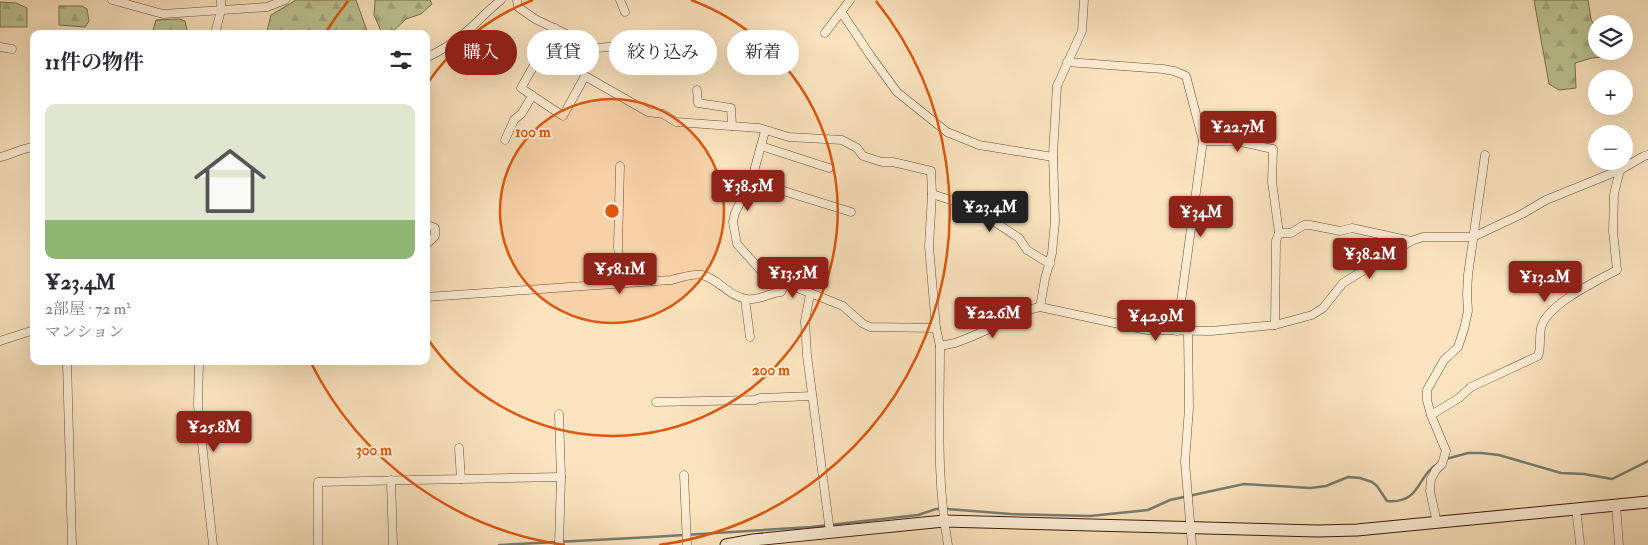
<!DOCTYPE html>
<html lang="ja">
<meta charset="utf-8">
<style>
:root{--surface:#fff;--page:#f7f7f7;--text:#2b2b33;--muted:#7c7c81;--line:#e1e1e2;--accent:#8f2418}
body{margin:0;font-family:"IM FELL Double Pica","Noto Serif JP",serif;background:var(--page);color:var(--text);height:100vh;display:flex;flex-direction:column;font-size:19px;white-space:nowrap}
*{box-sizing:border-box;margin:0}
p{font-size:16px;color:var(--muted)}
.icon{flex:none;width:28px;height:28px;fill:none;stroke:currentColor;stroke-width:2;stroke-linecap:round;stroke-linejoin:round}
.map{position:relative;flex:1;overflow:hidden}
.drawer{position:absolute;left:30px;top:30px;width:400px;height:335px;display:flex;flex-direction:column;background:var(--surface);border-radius:10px;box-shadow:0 5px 20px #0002}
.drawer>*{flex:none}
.top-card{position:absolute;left:445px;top:30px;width:475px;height:45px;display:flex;gap:10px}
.controls{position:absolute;left:1588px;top:15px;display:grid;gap:10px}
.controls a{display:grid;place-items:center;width:45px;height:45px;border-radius:50%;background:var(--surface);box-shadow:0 5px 20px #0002;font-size:25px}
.price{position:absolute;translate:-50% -42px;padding:0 11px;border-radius:5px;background:var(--accent);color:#fff;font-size:16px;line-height:32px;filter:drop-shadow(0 1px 2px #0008)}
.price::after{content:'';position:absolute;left:50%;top:30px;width:15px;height:11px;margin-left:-8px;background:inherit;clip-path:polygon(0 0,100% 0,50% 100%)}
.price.on{background:#222;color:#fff}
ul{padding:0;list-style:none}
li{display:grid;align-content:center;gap:10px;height:265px;padding:0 15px}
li+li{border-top:1px solid var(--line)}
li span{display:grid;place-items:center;height:155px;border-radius:10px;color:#555}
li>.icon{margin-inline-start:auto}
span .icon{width:90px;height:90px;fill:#fffc;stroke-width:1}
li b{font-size:21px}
h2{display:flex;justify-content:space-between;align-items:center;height:60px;padding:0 15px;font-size:21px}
.chip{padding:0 18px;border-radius:22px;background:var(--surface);box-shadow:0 5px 20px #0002;font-size:18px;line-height:45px}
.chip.on{background:var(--accent);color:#fff}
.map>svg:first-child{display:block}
.forest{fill:url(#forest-firs);stroke:#7c704e}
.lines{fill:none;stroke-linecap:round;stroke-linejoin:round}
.stream{stroke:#777d71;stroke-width:2.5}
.street-casing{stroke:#6c4e36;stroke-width:9}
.secondary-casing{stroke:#3c1c09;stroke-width:13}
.street{stroke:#fcedd5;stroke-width:8}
.secondary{stroke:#fcedd5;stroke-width:11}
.ring{fill:none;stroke:#df560c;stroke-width:2.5}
.centre{fill:#df560c;stroke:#fcedd5;stroke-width:2.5}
.ring-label{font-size:15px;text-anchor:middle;font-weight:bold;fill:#df560c;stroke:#fcedd5;stroke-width:4;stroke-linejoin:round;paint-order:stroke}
</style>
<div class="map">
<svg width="1648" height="545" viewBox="0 0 1648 545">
<defs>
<pattern id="forest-firs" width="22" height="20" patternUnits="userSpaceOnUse" patternTransform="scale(1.25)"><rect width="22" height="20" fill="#bdc493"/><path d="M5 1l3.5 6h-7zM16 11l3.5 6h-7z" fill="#a3a87d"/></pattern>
</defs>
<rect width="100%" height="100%" fill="#fbe4bf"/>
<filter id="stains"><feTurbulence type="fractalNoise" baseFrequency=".004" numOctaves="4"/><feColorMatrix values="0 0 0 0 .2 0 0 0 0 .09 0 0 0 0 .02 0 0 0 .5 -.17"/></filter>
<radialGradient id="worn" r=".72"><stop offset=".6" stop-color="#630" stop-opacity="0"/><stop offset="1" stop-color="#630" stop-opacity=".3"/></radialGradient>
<g class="forest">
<polygon points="296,0 356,0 367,31 366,34 262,34 267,31 271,15"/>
<polygon points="375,0 430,0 432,4 421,14 406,19 392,32 381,31 374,15"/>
<polygon points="1534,0 1588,0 1591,19 1596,29 1596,51 1612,51 1611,56 1592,58 1575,63 1576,88 1559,90 1549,84"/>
<polygon points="0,2 16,3 27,8 27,27 0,27"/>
<polygon points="59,6 82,6 87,9 89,21 85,27 59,25"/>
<polygon points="180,19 185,21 188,34 152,34 156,20"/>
</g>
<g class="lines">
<g class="stream">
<polyline points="1446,459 1468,453 1481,453 1499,455 1561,473 1584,474 1612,479 1648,461"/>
<path d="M499 545 652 537 811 527 918 515 936 509H947L1011 514 1090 516 1148 510 1170 500 1244 484 1310 488 1326 486 1348 477 1360 478 1372 482 1377 486 1387 501C1422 504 1416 475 1439 463"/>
</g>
<g class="street-casing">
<g id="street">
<polyline points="112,0 163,14 267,7 285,0"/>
<polyline points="517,0 518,7 535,19 596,48 635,45 644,47 653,46 693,41"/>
<polyline points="620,0 625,12"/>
<polyline points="842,13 870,55 897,92 947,132 979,145 1053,157"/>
<path d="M555 28 521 88 563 116 585 76 648 112 663 114 676 122 759 128 789 137 842 140 857 148 863 156 882 162H893L931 171 932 194 929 246 936 328 940 346C940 412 936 479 948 545"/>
<polyline points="825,33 850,0"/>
<polyline points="215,34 221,10 221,0"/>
<polyline points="0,47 12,49"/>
<path d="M426 58C438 52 449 46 460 37 474 26 486 12 501 0"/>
<polyline points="1067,62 1163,69 1174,71 1186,76 1203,141 1177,331"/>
<polyline points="697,90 698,103 731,108 732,126"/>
<polyline points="765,131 753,175 735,213 733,222 737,244 765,275 843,306 862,323 870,327 936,328"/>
<polyline points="505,140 514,120 522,113 532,96"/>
<polyline points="1203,141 1237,141 1273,149 1272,182 1279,233 1276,241 1275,325"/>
<polyline points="761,146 829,168"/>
<path d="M0 157C12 155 21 148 34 147"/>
<polyline points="620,166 618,247 622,284"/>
<polyline points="755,182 851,212"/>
<polyline points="932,194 960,203 981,213 1019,238 1027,250 1050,264"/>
<polyline points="426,227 430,226 435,228 435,236 426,245"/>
<polyline points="1279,233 1291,233 1304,225 1310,225 1340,231 1352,228 1411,241"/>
<polyline points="810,294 805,321 807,355 830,532"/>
<path d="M426 297 671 280C680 278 693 273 702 275 719 279 729 297 747 299 760 301 768 293 781 292L785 284"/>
<polyline points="745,299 750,337"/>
<polyline points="1040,307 1045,279 1052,253 1055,221 1053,154 1057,86 1082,31 1084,0"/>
<polyline points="1188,331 1189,408 1185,462 1192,545"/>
<polyline points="0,341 34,330"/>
<polyline points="940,346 955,343 968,338 996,326 1019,312 1040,307 1147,330 1211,331 1275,325 1312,315 1323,308 1343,283 1411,241 1423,237 1473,237 1522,214 1546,200 1620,170 1644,156 1648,155"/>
<polyline points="67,361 72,545"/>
<polyline points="199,361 198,406 213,545"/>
<polyline points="656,402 755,400 760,398 812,396"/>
<polyline points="559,414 561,477 559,545"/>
<path d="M1431 415 1459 398 1471 387 1538 356C1542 346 1538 335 1542 325 1550 303 1597 281 1617 270L1613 231 1614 194 1620 170"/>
<polyline points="459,448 461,479"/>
<polyline points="684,475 687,545"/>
<polyline points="391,480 393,545"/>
<polyline points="1616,505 1619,545"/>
<polyline points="1576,508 1580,543"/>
<polyline points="1437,523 1430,491 1431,479 1436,470 1442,464 1446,451 1431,415 1427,400 1427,390 1444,360 1458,347 1464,329 1468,311 1467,295 1468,275 1485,155"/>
<polyline points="318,545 318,482 561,477"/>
</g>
</g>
<g class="secondary-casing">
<polyline id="secondary" points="726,545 753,540 944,521 1318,531 1357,530 1648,502"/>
</g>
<use href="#street" class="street"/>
<use href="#secondary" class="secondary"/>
</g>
<circle cx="612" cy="211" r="112" fill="#df560c" fill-opacity=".12"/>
<g class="ring">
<circle cx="612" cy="211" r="112"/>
<path d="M427 84A225 225 0 0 1 533 0M691 0A225 225 0 1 1 427 338"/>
<path d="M565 545A337 337 0 0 1 310 361M326 32A337 337 0 0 1 348 1M876 1A337 337 0 0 1 659 545"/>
</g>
<circle cx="612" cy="211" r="8" class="centre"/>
<g class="ring-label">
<text x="533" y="137">100 m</text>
<text x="771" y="375">200 m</text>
<text x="374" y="455">300 m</text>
</g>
<rect width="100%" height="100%" filter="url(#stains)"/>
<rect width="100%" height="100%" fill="url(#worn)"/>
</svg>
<div class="controls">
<a><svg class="icon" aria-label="layers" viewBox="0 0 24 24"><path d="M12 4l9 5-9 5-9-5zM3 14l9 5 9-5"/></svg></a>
<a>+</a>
<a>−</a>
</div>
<b class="price" style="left:1238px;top:153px">¥22.7M</b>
<b class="price" style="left:748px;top:212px">¥38.5M</b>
<b class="price on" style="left:990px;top:233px">¥23.4M</b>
<b class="price" style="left:1201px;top:238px">¥34M</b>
<b class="price" style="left:1370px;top:280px">¥38.2M</b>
<b class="price" style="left:620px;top:295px">¥58.1M</b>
<b class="price" style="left:793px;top:299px">¥13.5M</b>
<b class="price" style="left:1545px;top:303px">¥13.2M</b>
<b class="price" style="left:993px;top:339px">¥22.6M</b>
<b class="price" style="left:1156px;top:342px">¥42.9M</b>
<b class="price" style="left:214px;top:453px">¥25.8M</b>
<div class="top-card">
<a class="chip on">購入</a>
<a class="chip">賃貸</a>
<a class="chip">絞り込み</a>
<a class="chip">新着</a>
</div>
<section class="drawer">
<h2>11件の物件<svg class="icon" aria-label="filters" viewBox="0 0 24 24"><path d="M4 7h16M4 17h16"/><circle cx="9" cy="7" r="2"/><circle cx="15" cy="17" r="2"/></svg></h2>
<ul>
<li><span style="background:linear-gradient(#dfe7d0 75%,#8fb573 0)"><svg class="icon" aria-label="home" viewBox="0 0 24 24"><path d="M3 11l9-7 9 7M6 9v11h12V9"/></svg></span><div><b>¥23.4M</b><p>2部屋 · 72 m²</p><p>マンション</p></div></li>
</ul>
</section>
</div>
